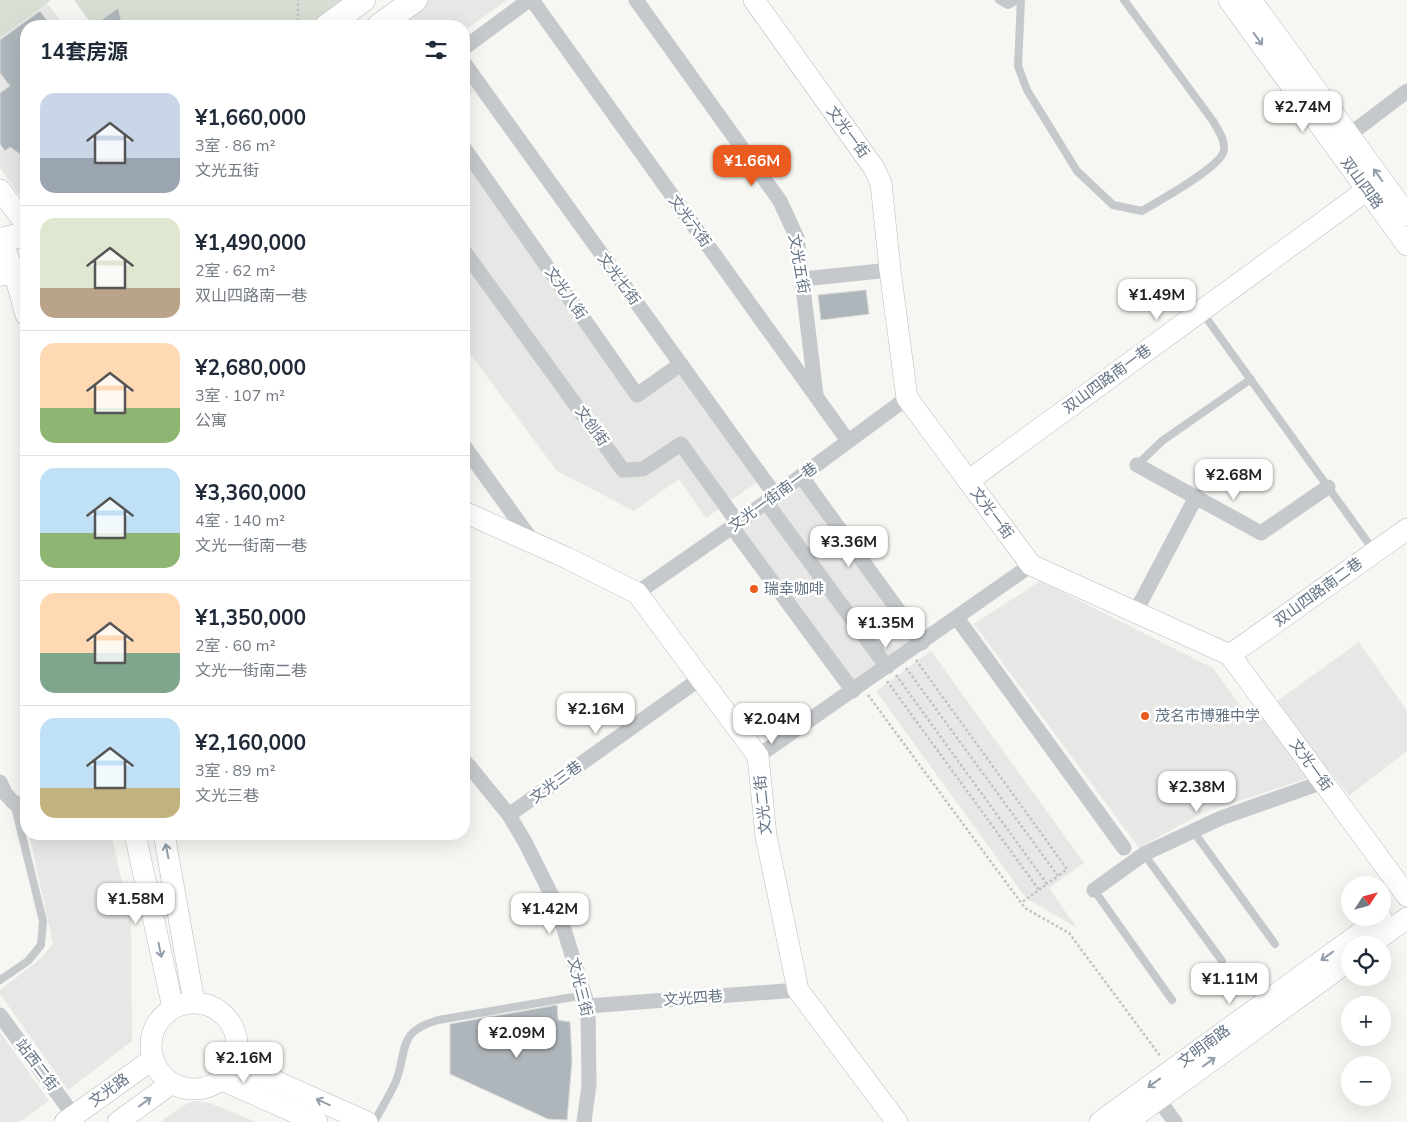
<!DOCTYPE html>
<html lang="zh">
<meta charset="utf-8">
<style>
:root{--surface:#fff;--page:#f6f6f7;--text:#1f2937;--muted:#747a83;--line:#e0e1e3;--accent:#eb5a1e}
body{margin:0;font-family:"Nunito Sans","Noto Sans SC",sans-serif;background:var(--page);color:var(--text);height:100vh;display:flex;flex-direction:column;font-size:19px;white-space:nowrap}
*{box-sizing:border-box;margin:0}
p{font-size:16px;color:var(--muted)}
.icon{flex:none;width:28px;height:28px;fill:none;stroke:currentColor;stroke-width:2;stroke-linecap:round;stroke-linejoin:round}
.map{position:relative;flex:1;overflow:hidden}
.panel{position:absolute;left:20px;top:20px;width:450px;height:820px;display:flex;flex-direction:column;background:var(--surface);border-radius:20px;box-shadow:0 5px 20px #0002}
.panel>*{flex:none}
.needle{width:32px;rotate:54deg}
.fabs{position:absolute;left:1341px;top:876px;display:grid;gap:10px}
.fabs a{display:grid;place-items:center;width:50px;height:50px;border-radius:50%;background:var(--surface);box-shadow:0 5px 20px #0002;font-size:25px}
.price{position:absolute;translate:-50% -42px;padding:0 11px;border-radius:10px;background:#fff;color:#222;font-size:16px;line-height:32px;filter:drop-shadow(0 1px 2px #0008)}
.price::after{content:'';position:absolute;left:50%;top:30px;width:15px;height:11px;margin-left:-8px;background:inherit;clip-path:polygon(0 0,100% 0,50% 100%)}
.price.current{background:var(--accent);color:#fff}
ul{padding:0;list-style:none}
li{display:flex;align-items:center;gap:15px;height:125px;padding:0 20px}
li+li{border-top:1px solid var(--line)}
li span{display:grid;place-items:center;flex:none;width:140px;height:100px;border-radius:15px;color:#555}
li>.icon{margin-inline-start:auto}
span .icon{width:60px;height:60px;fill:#fffc;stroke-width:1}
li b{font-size:21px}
h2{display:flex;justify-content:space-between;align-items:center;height:60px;padding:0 20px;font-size:21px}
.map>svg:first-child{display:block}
.built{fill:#e7e8e6}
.green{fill:#d7ded3}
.building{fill:#afb6bb;stroke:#d7d8d5}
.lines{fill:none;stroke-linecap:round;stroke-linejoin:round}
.secondary-casing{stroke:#b8bcc1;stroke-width:22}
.primary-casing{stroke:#b8bcc0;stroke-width:25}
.path{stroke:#bfc1c3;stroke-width:2.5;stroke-dasharray:2.5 2.5;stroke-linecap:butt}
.lane{stroke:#c6c9cc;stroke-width:8}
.street{stroke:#c6c9cc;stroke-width:15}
.secondary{stroke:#fff;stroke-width:21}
.primary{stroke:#fff;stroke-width:24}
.oneway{stroke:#929eaa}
.poi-dot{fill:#eb5a1e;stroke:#fff;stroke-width:2}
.labels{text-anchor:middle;stroke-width:5;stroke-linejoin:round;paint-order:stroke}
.street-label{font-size:15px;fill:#647485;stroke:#fff}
.poi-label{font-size:15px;fill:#647485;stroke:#fff;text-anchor:start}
</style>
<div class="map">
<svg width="1407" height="1122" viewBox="0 0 1407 1122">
<rect width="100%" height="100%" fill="#f6f6f2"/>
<g class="built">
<polygon points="425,0 507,0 464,31 464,26 388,26"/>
<polygon points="47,3 65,26 26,26 26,200 19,194 0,168 0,38"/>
<polygon points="464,78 474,92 464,99"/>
<polygon points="464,148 637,395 681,364 763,478 706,518 679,479 634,511 557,471 468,351 467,318 464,314"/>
<polygon points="801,476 922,643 853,691 732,527"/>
<polygon points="1040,581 1213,668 1251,720 1359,642 1407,711 1407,751 1349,796 1330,771 1202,813 1139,848 974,624"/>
<polygon points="931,651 1084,863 1049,888 1077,928 1026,898 876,691"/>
<polygon points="29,834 111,834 131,920 132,1041 68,1090 0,994 0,990 38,961 53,944"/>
<polygon points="0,1032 49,1101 19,1122 0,1122"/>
<polygon points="193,1101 210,1103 256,1122 160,1122 181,1107"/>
</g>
<g class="green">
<polygon points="0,0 51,0 0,38"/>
<polygon points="74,0 344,0 308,26 93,26"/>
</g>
<g class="building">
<polygon points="118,8 123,26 93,26"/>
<polygon points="40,11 51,26 26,26 26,158 10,147 5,151 0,144 0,93 10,86 0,73 0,40"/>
<polygon points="866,290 869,314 821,320 818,295"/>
<polygon points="557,1005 558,1020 570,1022 572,1060 567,1120 548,1119 450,1074 450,1024"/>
</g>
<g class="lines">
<g class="secondary-casing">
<g id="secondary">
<polyline points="754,0 874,168 881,183 890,270 907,398 1031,565 1230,655 1407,896"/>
<polyline points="1229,0 1407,245"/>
<polyline points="1251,0 1407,215"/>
<polyline points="0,190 26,224"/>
<polyline points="0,238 14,272 26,315"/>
<polyline points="968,481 1367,190"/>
<polyline points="464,512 567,558 637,593 758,756 766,836 798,990 897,1122"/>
<polyline points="1230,655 1407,529"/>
<polyline points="135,834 173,1008"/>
<polyline points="164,834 194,1002"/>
<polyline points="1370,945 1407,918"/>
<circle cx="194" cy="1046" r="43"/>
<polyline points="235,1063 367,1122"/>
<polyline points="222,1080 317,1122"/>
<polyline points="65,1122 153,1059"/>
<polyline points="118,1122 172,1083"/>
<polyline points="1100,1122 1381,918"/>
<polyline points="1127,1122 1350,960"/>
</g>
</g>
<g class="primary-casing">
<g id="primary">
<polyline points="327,26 363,0"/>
<polyline points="379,26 415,0"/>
<polyline points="0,240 26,234"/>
<polyline points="0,274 26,270"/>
</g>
</g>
<g class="path">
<polyline points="298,26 298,0"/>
<polyline points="916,660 1067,869 1058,876"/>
<polyline points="906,668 1058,876 1047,884"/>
<polyline points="896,675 1047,884 1021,903"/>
<polyline points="887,681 1039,890"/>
<polyline points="868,695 1025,908 1069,933 1161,1057"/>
</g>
<g class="lane">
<polyline points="999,0 1008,5 1017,0"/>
<path d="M1021 0 1018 66 1027 90 1077 171 1113 205 1142 211C1158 201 1222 167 1224 150 1225 139 1218 130 1213 121L1124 0"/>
<polyline points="1202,312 1374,551"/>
<polyline points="1137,465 1162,441 1251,379"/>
<polyline points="1193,831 1275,944"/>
<polyline points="1144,854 1222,961"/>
<polyline points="1094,890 1172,1000"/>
<polyline points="0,980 28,961 41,945 43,921 14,803"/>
<path d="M374 1122C381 1109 390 1095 396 1081 408 1048 397 1032 438 1020L585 995"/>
</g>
<g class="street">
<polyline points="532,0 848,441"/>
<polyline points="636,0 780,201 797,238 816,395"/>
<polyline points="464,48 529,0"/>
<polyline points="464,63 775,495"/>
<polyline points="1349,135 1407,91"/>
<polyline points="464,148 637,395 681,364"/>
<polyline points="464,251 623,470 643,469 681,444 738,523"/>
<polyline points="803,279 890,270"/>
<polyline points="464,446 533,542"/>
<polyline points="1137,465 1261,533 1328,487"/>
<polyline points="801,476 922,643"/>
<polyline points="766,502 887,667"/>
<polyline points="732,527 853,691"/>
<polyline points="637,593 732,527 907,398"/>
<polyline points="1135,613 1196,497"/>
<polyline points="957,618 1124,848"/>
<polyline points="758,756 1031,565"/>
<polyline points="464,761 469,766 509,815 525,842 556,904 588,1006 589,1085 584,1122"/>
<polyline points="0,782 5,793 14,803 26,804"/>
<polyline points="509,815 701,678"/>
<polyline points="1094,890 1144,854 1221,818 1323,782"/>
<polyline points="588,1006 798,990"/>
<polyline points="0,1015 74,1116"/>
<polyline points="1158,1099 1175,1122"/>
</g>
<use href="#secondary" class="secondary"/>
<use href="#primary" class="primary"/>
</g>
<defs><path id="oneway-shaft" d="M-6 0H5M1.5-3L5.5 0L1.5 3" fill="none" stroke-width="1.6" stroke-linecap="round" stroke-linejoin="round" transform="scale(1.25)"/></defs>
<g class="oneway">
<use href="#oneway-shaft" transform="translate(1258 39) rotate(54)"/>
<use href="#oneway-shaft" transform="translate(1378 175) rotate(-126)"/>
<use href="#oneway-shaft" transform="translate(167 851) rotate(-101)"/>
<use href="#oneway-shaft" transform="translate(160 950) rotate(78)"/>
<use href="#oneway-shaft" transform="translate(1327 956) rotate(144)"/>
<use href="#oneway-shaft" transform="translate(1209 1062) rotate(-36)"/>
<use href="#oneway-shaft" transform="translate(1154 1083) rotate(144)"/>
<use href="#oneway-shaft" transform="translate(145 1102) rotate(-36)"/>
<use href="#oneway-shaft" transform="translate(323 1102) rotate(-156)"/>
</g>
<g class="poi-dot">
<circle cx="754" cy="589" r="5"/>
<circle cx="1145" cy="716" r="5"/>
</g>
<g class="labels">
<g class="street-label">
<text transform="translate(848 132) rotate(54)" y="5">文光一街</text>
<text transform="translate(1362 183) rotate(54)" y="5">双山四路</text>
<text transform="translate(690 221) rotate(54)" y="5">文光六街</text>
<text transform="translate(799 264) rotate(80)" y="5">文光五街</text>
<text transform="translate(619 279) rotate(54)" y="5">文光七街</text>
<text transform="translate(566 293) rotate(55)" y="5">文光八街</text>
<text transform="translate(1107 379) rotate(-36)" y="5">双山四路南一巷</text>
<text transform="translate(592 426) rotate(54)" y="5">文创街</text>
<text transform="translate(773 497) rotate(-36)" y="5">文光一街南一巷</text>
<text transform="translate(992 513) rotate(53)" y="5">文光一街</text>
<text transform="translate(1318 592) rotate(-36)" y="5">双山四路南二巷</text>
<text transform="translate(1311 765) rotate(54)" y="5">文光一街</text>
<text transform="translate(556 782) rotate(-36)" y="5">文光三巷</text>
<text transform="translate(763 805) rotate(-96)" y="5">文光二街</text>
<text transform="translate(580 987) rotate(76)" y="5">文光三街</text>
<text transform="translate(693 998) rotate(-4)" y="5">文光四巷</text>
<text transform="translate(1204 1046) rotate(-36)" y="5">文明南路</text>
<text transform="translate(37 1065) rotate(53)" y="5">站西二街</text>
<text transform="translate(109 1090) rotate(-36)" y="5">文光路</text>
</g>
<g class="poi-label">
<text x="764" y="594">瑞幸咖啡</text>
<text x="1155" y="721">茂名市博雅中学</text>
</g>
</g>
</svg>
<div class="fabs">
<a><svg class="needle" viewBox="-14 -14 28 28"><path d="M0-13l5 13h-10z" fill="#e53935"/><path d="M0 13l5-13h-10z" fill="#747a83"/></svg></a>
<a><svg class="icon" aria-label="locate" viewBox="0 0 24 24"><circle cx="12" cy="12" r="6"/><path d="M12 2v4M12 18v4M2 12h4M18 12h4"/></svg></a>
<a>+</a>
<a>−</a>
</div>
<b class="price" style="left:1303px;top:133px">¥2.74M</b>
<b class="price current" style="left:752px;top:187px">¥1.66M</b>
<b class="price" style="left:1157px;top:321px">¥1.49M</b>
<b class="price" style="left:1234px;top:501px">¥2.68M</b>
<b class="price" style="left:849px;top:568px">¥3.36M</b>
<b class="price" style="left:886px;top:649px">¥1.35M</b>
<b class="price" style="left:596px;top:735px">¥2.16M</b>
<b class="price" style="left:772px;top:745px">¥2.04M</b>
<b class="price" style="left:1197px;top:813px">¥2.38M</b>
<b class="price" style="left:136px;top:925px">¥1.58M</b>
<b class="price" style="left:550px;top:935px">¥1.42M</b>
<b class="price" style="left:1230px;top:1005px">¥1.11M</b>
<b class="price" style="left:517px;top:1059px">¥2.09M</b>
<b class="price" style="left:244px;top:1084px">¥2.16M</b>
<section class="panel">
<h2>14套房源<svg class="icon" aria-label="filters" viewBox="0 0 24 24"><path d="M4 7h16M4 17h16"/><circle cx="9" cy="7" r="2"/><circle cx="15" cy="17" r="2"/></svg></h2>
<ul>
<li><span style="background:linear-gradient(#c9d6e8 65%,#9aa5b1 0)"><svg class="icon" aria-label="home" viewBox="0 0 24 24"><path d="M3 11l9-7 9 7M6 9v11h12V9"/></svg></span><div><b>¥1,660,000</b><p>3室 · 86 m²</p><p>文光五街</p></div></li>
<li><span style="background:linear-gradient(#dfe7d0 70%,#b9a48a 0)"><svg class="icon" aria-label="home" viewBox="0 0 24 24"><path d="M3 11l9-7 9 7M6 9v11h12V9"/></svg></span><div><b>¥1,490,000</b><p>2室 · 62 m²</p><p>双山四路南一巷</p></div></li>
<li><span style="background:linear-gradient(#ffd9b3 65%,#8fb573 0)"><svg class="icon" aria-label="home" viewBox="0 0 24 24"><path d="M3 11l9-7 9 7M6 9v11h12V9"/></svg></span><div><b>¥2,680,000</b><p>3室 · 107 m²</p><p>公寓</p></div></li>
<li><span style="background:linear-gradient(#bfe0f5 65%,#8fb573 0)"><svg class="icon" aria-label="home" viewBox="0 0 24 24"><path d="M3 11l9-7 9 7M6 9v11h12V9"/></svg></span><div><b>¥3,360,000</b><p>4室 · 140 m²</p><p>文光一街南一巷</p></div></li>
<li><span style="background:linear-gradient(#ffd9b3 60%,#7fa58c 0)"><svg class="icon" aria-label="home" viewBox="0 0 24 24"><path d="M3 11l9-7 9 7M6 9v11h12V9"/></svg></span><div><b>¥1,350,000</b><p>2室 · 60 m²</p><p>文光一街南二巷</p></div></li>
<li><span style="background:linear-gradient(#bfe0f5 70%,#c2b280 0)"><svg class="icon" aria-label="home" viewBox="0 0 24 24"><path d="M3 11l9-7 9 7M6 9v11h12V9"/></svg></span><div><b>¥2,160,000</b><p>3室 · 89 m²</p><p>文光三巷</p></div></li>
</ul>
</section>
</div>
